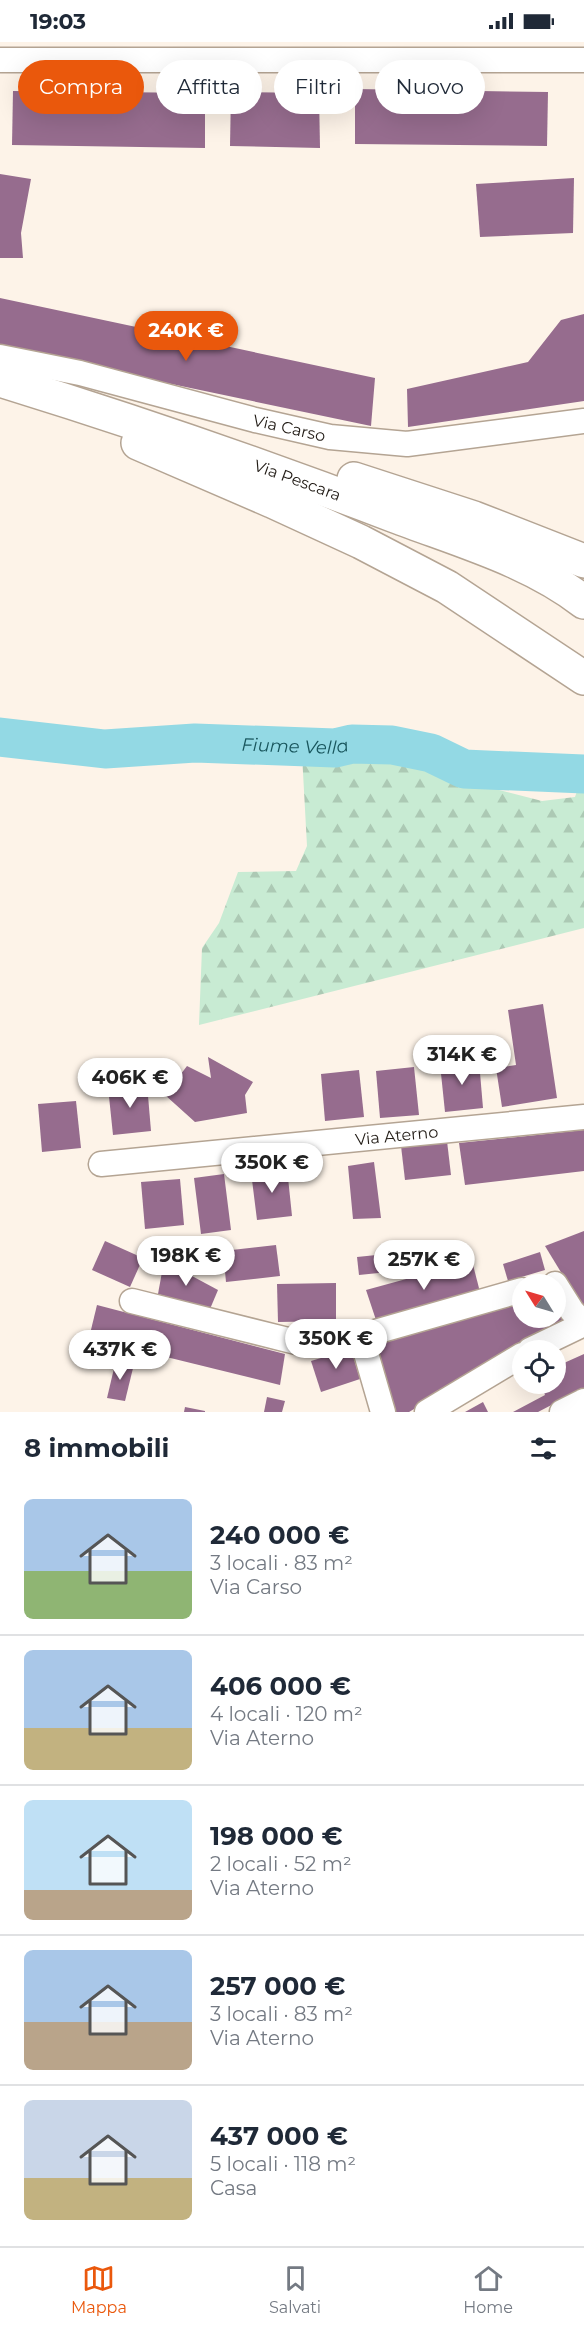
<!DOCTYPE html>
<html lang="it">
<meta charset="utf-8">
<style>
:root{--surface:#fff;--page:#f6f6f7;--text:#1f2937;--muted:#747a83;--line:#e0e1e3;--accent:#ea580c}
body{margin:0;font-family:Montserrat,sans-serif;background:var(--page);color:var(--text);height:100vh;display:flex;flex-direction:column;font-size:22px;white-space:nowrap}
*{box-sizing:border-box;margin:0}
p{font-size:20px;color:var(--muted)}
.icon{flex:none;width:33px;height:33px;fill:none;stroke:currentColor;stroke-width:2;stroke-linecap:round;stroke-linejoin:round}
.map{position:relative;height:1370px;overflow:hidden}
.side{display:flex;flex-direction:column;background:var(--surface);flex:1}
.side>*{flex:none}
.top-card{position:absolute;left:18px;top:18px;width:549px;height:54px;display:flex;gap:12px}
.needle{width:39px;rotate:307deg}
.fabs{position:absolute;left:512px;top:1232px;display:grid;gap:12px}
.fabs a{display:grid;place-items:center;width:54px;height:54px;border-radius:50%;background:var(--surface);box-shadow:0 6px 24px #0002;font-size:30px}
.price{position:absolute;translate:-50% -51px;padding:0 14px;border-radius:21px;background:#fff;color:#222;font-size:20px;line-height:39px;filter:drop-shadow(0 2px 3px #0008)}
.price::after{content:'';position:absolute;left:50%;top:36px;width:18px;height:14px;margin-left:-9px;background:inherit;clip-path:polygon(0 0,100% 0,50% 100%)}
.price.current{background:var(--accent);color:#fff}
ul{padding:0;list-style:none}
li{display:flex;align-items:center;gap:18px;height:150px;padding:0 24px}
li+li{border-top:2px solid var(--line)}
li span{display:grid;place-items:center;flex:none;width:168px;height:120px;border-radius:9px;color:#555}
li>.icon{margin-inline-start:auto}
span .icon{width:72px;height:72px;fill:#fffc;stroke-width:1}
li b{font-size:26px}
h2{display:flex;justify-content:space-between;align-items:center;height:72px;padding:0 24px;font-size:26px}
.pill{padding:0 21px;border-radius:27px;background:var(--surface);box-shadow:0 6px 24px #0002;font-size:21px;line-height:54px}
.pill.current{background:var(--accent);color:#fff}
.status{display:flex;justify-content:space-between;align-items:center;height:42px;padding:0 30px;background:var(--surface);direction:ltr}
.status svg{height:16px;fill:currentColor}
.dock{display:flex;justify-content:space-around;align-items:center;height:84px;border-top:2px solid var(--line);background:var(--surface);font-size:16px;color:var(--muted)}
.dock a{display:grid;justify-items:center;gap:3px}
.dock .current{color:var(--accent)}
.map>svg:first-child{display:block}
.forest{fill:url(#forest-firs)}
.lines{fill:none;stroke-linecap:round;stroke-linejoin:round}
.river{stroke:#93d9e4;stroke-width:39}
.building{fill:#966c8e}
.street-casing{stroke:#b4a493;stroke-width:27}
.secondary-casing{stroke:#b4a493;stroke-width:36}
.street{stroke:#fff;stroke-width:24}
.secondary{stroke:#fff;stroke-width:33}
.labels{text-anchor:middle;stroke-width:6;stroke-linejoin:round;paint-order:stroke}
.street-label{font-size:16px;fill:#211b15;stroke:#fff}
.water-label{font-size:18px;font-style:italic;fill:#18555c;stroke:#fff}
</style>
<div class="status"><b>19:03</b><svg viewBox="0 0 49 12"><path d="M0 12V9h3v3zM5 12V6h3v6zM10 12V3h3v9zM15 12V0h3v12zM26 1h20v11H26zM47 4h2v5h-2z"/></svg></div>
<div class="map">
<svg width="584" height="1370" viewBox="0 0 584 1370">
<defs>
<pattern id="forest-firs" width="22" height="20" patternUnits="userSpaceOnUse" patternTransform="scale(1.5)"><rect width="22" height="20" fill="#c8ebd3"/><path d="M5 1l3.5 6h-7zM16 11l3.5 6h-7z" fill="#acc9b4"/></pattern>
</defs>
<rect width="100%" height="100%" fill="#fdf3e8"/>
<polygon class="forest" points="302,712 354,715 383,712 428,719 477,736 499,748 542,759 575,755 584,728 584,886 199,983 202,906 219,881 238,830 296,829 307,804"/>
<g class="lines">
<path class="river" id="s1" d="M0 695 105 707 195 701 335 706 352 702 392 703 431 711 464 727 584 732"/>
</g>
<g class="building">
<polygon points="355,47 548,50 547,104 355,102"/>
<polygon points="13,49 205,51 205,106 12,103"/>
<polygon points="231,50 319,51 320,106 230,104"/>
<polygon points="0,132 31,137 21,191 23,216 0,216"/>
<polygon points="574,136 573,191 480,195 476,142"/>
<polygon points="0,256 375,336 371,384 0,306"/>
<polygon points="584,272 584,359 408,385 407,347 528,320 561,278"/>
<polygon points="543,962 557,1056 502,1065 496,1026 516,1023 508,968"/>
<polygon points="208,1015 253,1040 245,1053 247,1071 195,1080 165,1053 187,1024 211,1036"/>
<polygon points="479,1019 483,1066 445,1070 440,1022"/>
<polygon points="414,1025 419,1073 380,1076 376,1029"/>
<polygon points="359,1028 364,1075 325,1079 321,1032"/>
<polygon points="147,1042 151,1089 113,1093 108,1045"/>
<polygon points="76,1059 81,1106 42,1110 38,1062"/>
<polygon points="584,1088 584,1129 465,1143 459,1101"/>
<polygon points="447,1099 451,1133 405,1138 401,1104"/>
<polygon points="374,1120 381,1176 353,1177 348,1124"/>
<polygon points="287,1126 292,1174 257,1178 251,1130"/>
<polygon points="224,1132 231,1188 201,1192 194,1136"/>
<polygon points="180,1137 184,1183 145,1187 141,1140"/>
<polygon points="584,1189 584,1268 545,1204"/>
<polygon points="105,1199 143,1216 130,1245 92,1228"/>
<polygon points="276,1203 280,1234 226,1240 223,1209"/>
<polygon points="540,1210 545,1228 508,1239 503,1222"/>
<polygon points="396,1211 398,1229 359,1233 357,1215"/>
<polygon points="164,1219 218,1248 210,1267 158,1252"/>
<polygon points="472,1219 480,1250 376,1278 366,1248"/>
<polygon points="336,1241 336,1279 278,1280 277,1242"/>
<polygon points="522,1261 522,1275 555,1275 555,1265 563,1279 409,1370 394,1370 373,1304"/>
<polygon points="97,1263 285,1312 280,1343 89,1296"/>
<polygon points="351,1307 360,1337 321,1350 311,1319"/>
<polygon points="584,1312 584,1346 538,1370 513,1370 545,1353 540,1341 555,1341 555,1325"/>
<polygon points="116,1318 134,1322 125,1359 107,1356"/>
<polygon points="267,1355 285,1359 282,1370 264,1370"/>
<polygon points="483,1360 488,1370 465,1370"/>
<polygon points="185,1365 205,1369 205,1370 184,1370"/>
</g>
<g class="lines">
<g class="street-casing">
<g id="street">
<polyline points="0,18 584,18"/>
<path id="s2" d="M0 315 80 331 255 378 330 395 407 402 584 379"/>
<path id="s3" d="M101 1122 584 1075"/>
<polyline points="555,1242 572,1269 584,1282"/>
<polyline points="132,1259 296,1300 317,1302 361,1294 522,1248"/>
<polyline points="361,1294 383,1370"/>
<polyline points="530,1308 584,1282"/>
<polyline points="427,1370 522,1313"/>
<polyline points="562,1370 584,1359"/>
</g>
</g>
<g class="secondary-casing">
<g id="secondary">
<path id="s4" d="M0 338C133 379 264 424 395 474 458 498 530 518 584 560"/>
<polyline points="138,401 272,459 361,500 447,545 584,636"/>
<polyline points="354,437 474,476 584,519"/>
</g>
</g>
<use href="#street" class="street"/>
<use href="#secondary" class="secondary"/>
</g>
<g class="labels">
<g class="street-label">
<text dy="6" stroke="none"><textPath href="#s2" startOffset="298">Via Carso</textPath></text>
<text dy="6" stroke="none"><textPath href="#s4" startOffset="314">Via Pescara</textPath></text>
<text dy="6" stroke="none"><textPath href="#s3" startOffset="297">Via Aterno</textPath></text>
</g>
<g class="water-label">
<text dy="6" stroke="none"><textPath href="#s1" startOffset="296">Fiume Vella</textPath></text>
</g>
</g>
</svg>
<div class="fabs">
<a><svg class="needle" viewBox="-14 -14 28 28"><path d="M0-13l5 13h-10z" fill="#e53935"/><path d="M0 13l5-13h-10z" fill="#747a83"/></svg></a>
<a><svg class="icon" aria-label="locate" viewBox="0 0 24 24"><circle cx="12" cy="12" r="6"/><path d="M12 2v4M12 18v4M2 12h4M18 12h4"/></svg></a>
</div>
<b class="price current" style="left:186px;top:320px">240K €</b>
<b class="price" style="left:462px;top:1044px">314K €</b>
<b class="price" style="left:130px;top:1067px">406K €</b>
<b class="price" style="left:272px;top:1152px">350K €</b>
<b class="price" style="left:186px;top:1245px">198K €</b>
<b class="price" style="left:424px;top:1249px">257K €</b>
<b class="price" style="left:336px;top:1328px">350K €</b>
<b class="price" style="left:120px;top:1339px">437K €</b>
<div class="top-card">
<a class="pill current">Compra</a>
<a class="pill">Affitta</a>
<a class="pill">Filtri</a>
<a class="pill">Nuovo</a>
</div>
</div>
<section class="side">
<h2>8 immobili<svg class="icon" aria-label="filters" viewBox="0 0 24 24"><path d="M4 7h16M4 17h16"/><circle cx="9" cy="7" r="2"/><circle cx="15" cy="17" r="2"/></svg></h2>
<ul>
<li><span style="background:linear-gradient(#a9c7e8 60%,#8fb573 0)"><svg class="icon" aria-label="home" viewBox="0 0 24 24"><path d="M3 11l9-7 9 7M6 9v11h12V9"/></svg></span><div><b>240 000 €</b><p>3 locali · 83 m²</p><p>Via Carso</p></div></li>
<li><span style="background:linear-gradient(#a9c7e8 65%,#c2b280 0)"><svg class="icon" aria-label="home" viewBox="0 0 24 24"><path d="M3 11l9-7 9 7M6 9v11h12V9"/></svg></span><div><b>406 000 €</b><p>4 locali · 120 m²</p><p>Via Aterno</p></div></li>
<li><span style="background:linear-gradient(#bfe0f5 75%,#b9a48a 0)"><svg class="icon" aria-label="home" viewBox="0 0 24 24"><path d="M3 11l9-7 9 7M6 9v11h12V9"/></svg></span><div><b>198 000 €</b><p>2 locali · 52 m²</p><p>Via Aterno</p></div></li>
<li><span style="background:linear-gradient(#a9c7e8 60%,#b9a48a 0)"><svg class="icon" aria-label="home" viewBox="0 0 24 24"><path d="M3 11l9-7 9 7M6 9v11h12V9"/></svg></span><div><b>257 000 €</b><p>3 locali · 83 m²</p><p>Via Aterno</p></div></li>
<li><span style="background:linear-gradient(#c9d6e8 65%,#c2b280 0)"><svg class="icon" aria-label="home" viewBox="0 0 24 24"><path d="M3 11l9-7 9 7M6 9v11h12V9"/></svg></span><div><b>437 000 €</b><p>5 locali · 118 m²</p><p>Casa</p></div></li>
</ul>
</section>
<nav class="dock">
<a class="current"><svg class="icon" aria-label="map" viewBox="0 0 24 24"><path d="M3 6l6-2 6 2 6-2v14l-6 2-6-2-6 2zM9 4v14M15 6v14"/></svg>Mappa</a>
<a><svg class="icon" aria-label="saved" viewBox="0 0 24 24"><path d="M7 4h10v16l-5-4-5 4z"/></svg>Salvati</a>
<a><svg class="icon" aria-label="home" viewBox="0 0 24 24"><path d="M3 11l9-7 9 7M6 9v11h12V9"/></svg>Home</a>
</nav>
